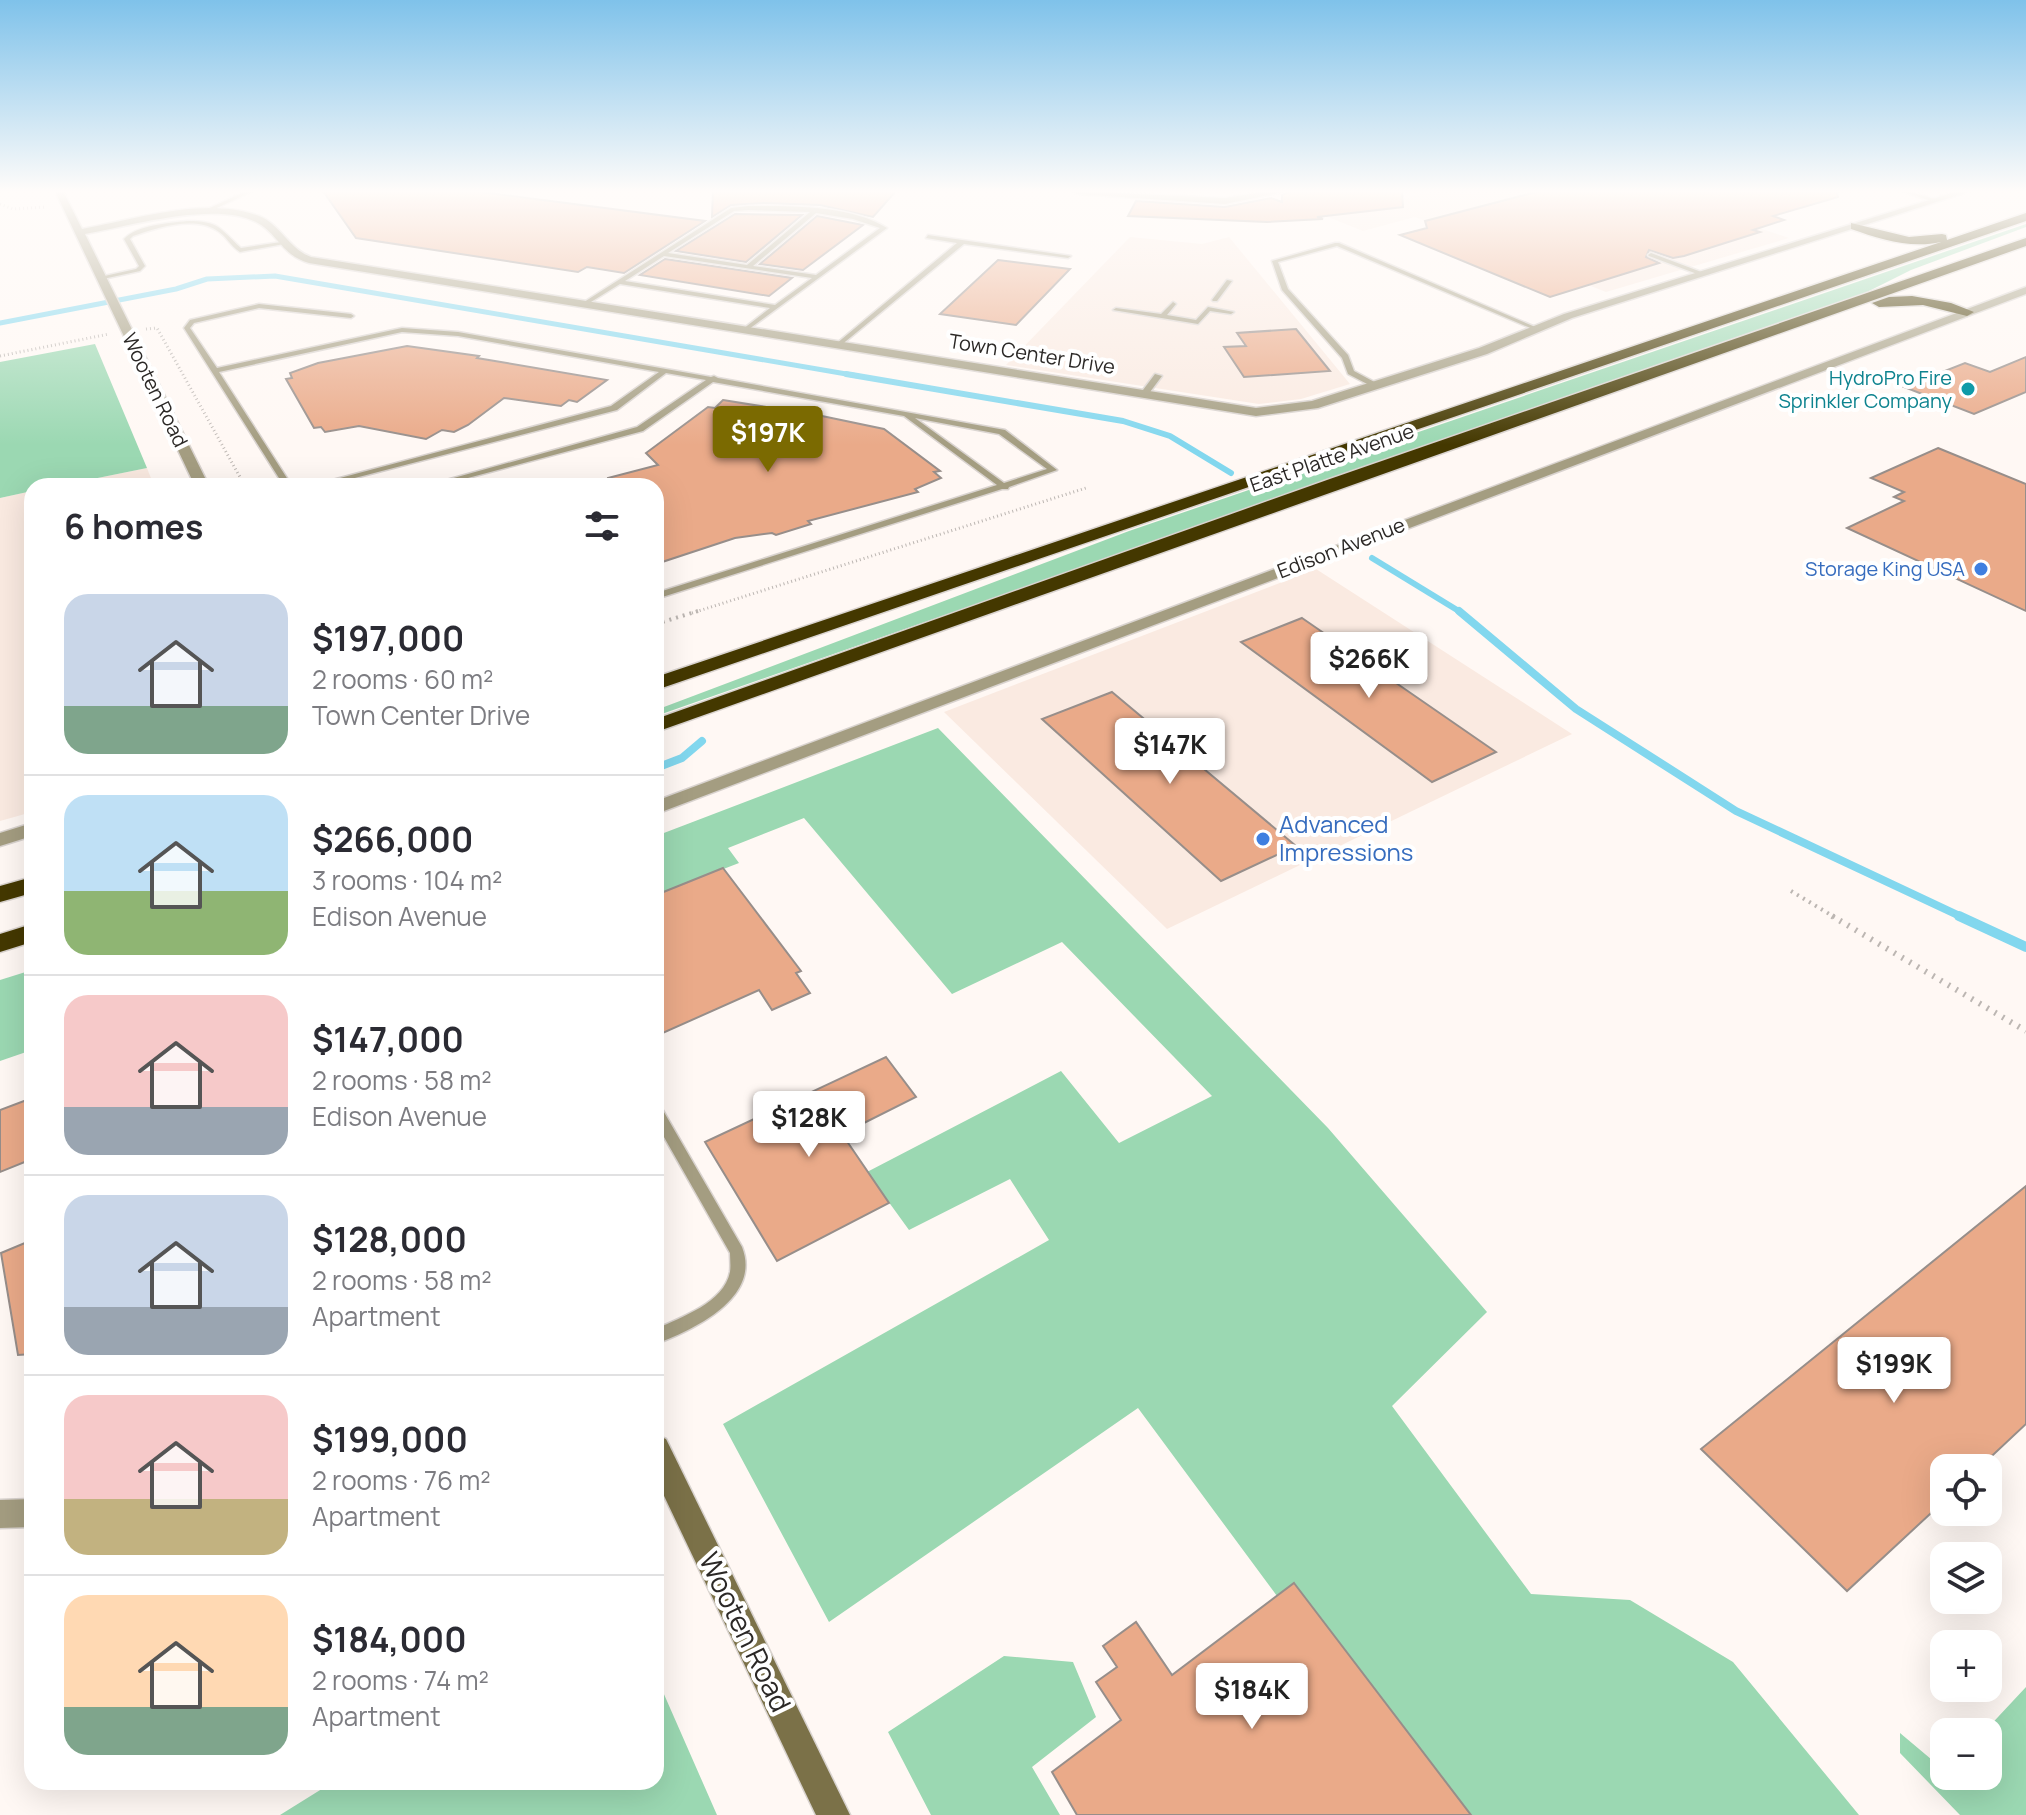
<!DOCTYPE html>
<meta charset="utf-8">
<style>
:root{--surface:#fff;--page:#f7f7f7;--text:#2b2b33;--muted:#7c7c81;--line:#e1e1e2;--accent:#7b6a01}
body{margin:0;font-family:Manrope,sans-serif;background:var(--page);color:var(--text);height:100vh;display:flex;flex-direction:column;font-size:30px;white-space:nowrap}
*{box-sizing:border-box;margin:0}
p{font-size:26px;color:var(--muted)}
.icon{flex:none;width:44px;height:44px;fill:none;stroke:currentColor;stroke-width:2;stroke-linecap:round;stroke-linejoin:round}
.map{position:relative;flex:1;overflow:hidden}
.details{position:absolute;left:24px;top:478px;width:640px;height:1312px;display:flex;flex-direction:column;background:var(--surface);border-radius:24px;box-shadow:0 8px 32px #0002}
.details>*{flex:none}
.controls{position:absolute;left:1930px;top:1454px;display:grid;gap:16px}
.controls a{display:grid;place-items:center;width:72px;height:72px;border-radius:16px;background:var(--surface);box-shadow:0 8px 32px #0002;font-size:40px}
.price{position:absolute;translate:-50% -68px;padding:0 18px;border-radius:8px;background:#fff;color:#222;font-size:26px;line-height:52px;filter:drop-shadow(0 2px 4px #0008)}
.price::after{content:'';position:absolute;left:50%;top:48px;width:24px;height:18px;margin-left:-12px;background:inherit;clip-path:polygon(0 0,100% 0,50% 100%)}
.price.selected{background:var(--accent);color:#fff}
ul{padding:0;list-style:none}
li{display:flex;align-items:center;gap:24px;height:200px;padding:0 40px}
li+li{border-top:2px solid var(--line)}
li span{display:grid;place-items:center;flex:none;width:224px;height:160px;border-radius:24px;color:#555}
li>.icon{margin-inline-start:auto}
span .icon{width:96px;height:96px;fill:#fffc;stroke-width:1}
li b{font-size:34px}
h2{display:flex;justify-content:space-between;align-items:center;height:96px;padding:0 40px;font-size:34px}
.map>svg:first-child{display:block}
.built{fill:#faeae1}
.green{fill:#9bd8b2}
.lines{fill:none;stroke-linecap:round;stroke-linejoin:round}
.stream-far3{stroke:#82d7ee;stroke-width:5}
.stream-far2{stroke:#82d7ee;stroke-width:6}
.stream-far1{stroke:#82d7ee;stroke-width:8}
.stream{stroke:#82d7ee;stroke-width:10}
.building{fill:#eaaa89;stroke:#978e8a;stroke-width:2}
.lane-casing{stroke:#d9d3cf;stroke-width:3}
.street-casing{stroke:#d9d3cf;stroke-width:3}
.secondary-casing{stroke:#d9d3cf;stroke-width:3}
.highway-casing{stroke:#d9d3cf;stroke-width:3}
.path-far2{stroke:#bcb6b2;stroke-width:3;stroke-dasharray:1 3;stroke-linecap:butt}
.path-far1{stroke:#bcb6b2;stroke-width:4;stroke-dasharray:2 5;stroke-linecap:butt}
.path{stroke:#bcb6b2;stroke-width:6;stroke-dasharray:2 7;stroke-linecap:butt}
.lane{fill:#a49d81;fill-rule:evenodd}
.street{fill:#a49d81;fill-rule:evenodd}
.secondary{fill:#7b7148;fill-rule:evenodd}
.highway{fill:#443800;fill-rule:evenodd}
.culture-dot{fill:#0f9aa8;stroke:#fff;stroke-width:3}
.shop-dot{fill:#3f7fe0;stroke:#fff;stroke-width:3}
.labels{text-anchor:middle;stroke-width:8;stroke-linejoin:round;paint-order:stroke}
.far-street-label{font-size:20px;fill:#2b2826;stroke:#fff}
.far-culture-label{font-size:20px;fill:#0d838f;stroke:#fff;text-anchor:end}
.far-shop-label{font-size:20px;fill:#366cbe;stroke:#fff;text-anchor:end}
.shop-label{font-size:24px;fill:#366cbe;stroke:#fff;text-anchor:start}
.near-street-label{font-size:28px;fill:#2b2826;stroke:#fff}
</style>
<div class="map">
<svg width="2026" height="1815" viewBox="0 0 2026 1815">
<rect width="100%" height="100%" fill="#fff8f4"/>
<g class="built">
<polygon points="1434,191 1648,191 1789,238 1606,292 1415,217 1363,231 1328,217"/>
<polygon points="1130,237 1202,244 1229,237 1350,384 1301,399 1259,404 1006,365"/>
<polygon points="147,468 154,486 58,486"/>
<polygon points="32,491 32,812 0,821 0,498"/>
<polygon points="1316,569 1572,734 1167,929 944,712"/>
</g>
<g class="green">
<polygon points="2026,224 2026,227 1911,270 1863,294 656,716 656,710 1129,531"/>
<polygon points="95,344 147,468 58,486 32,486 32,491 0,498 0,362"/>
<polygon points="938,728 1328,1128 1487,1312 1392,1406 1531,1594 1630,1600 1733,1662 1859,1815 1470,1815 1294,1584 1277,1596 1138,1408 829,1622 723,1424 1049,1240 1010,1179 909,1230 867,1172 1061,1071 1119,1143 1212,1096 1062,942 952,994 804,818 728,848 739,863 656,895 656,836"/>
<polygon points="32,970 32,1050 0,1061 0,980"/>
<polygon points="1004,1656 1073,1662 1096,1717 1032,1767 1060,1815 931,1815 888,1732"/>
<polygon points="656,1676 717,1815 280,1815 333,1782 656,1782"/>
<polygon points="2026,1687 2026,1815 1960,1815 1900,1753 1900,1733 1944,1770 1944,1776 1988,1776 1988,1732 1984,1732"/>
</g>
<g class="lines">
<polyline class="stream-far3" points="0,323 176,289 207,279 275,276 858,376"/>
<g class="stream-far2">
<polyline points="846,374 1123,421 1170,436 1231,473"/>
<polyline points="1372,558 1462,613"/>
</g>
<g class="stream-far1">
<polyline points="1459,611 1576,709 1736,811 1964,918"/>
<polyline points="656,768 682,758 702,741"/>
</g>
<polyline class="stream" points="1959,916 2026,947"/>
</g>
<g class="building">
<polygon points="323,191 474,191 705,221 624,273 587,267 578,272 356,238"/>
<polygon points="713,191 896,191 873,217 820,205 764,203 731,205 712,217"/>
<polygon points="1291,191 1402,191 1403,207 1317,217 1323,219 1267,222 1128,216 1136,201 1225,207 1271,198 1282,202 1282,195"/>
<polygon points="1540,191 1837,191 1838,197 1773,216 1784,220 1753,230 1760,232 1684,256 1673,258 1649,250 1646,257 1659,263 1550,297 1400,235 1427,228 1425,221"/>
<polygon points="735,214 802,215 746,262 676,251"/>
<polygon points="817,216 863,225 803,270 760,264"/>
<polygon points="665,259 792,278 769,296 640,275"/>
<polygon points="998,260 1070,269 1016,325 940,314"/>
<polygon points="1296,329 1330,371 1244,377 1224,347 1246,346 1237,333"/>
<polygon points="407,346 479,356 477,358 607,380 577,402 569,400 561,406 504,398 468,425 454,432 442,430 426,439 359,426 325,432 321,427 314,428 286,379 292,378 290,373 318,363"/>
<polygon points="2026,357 2026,392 1974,414 1904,387 1965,363 1990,372"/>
<polygon points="723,400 822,416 884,429 940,471 934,472 941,478 915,489 918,492 808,521 811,524 776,535 772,533 735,538 656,564 656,486 609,486 608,478 658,465 646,453 708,407 715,408"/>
<polygon points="1938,448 2026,484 2026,611 1847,528 1904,501 1894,497 1904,492 1871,478"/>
<polygon points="1302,618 1496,752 1432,782 1241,642"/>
<polygon points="1112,692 1296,846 1221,881 1042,719"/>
<polygon points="723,868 801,971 796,973 810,993 772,1010 759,990 656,1036 656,895"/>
<polygon points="886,1057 916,1097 842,1134 889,1203 777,1261 705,1142"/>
<polygon points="32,1098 32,1159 0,1172 0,1110"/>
<polygon points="2026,1186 2026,1424 1979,1468 1944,1468 1944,1501 1847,1591 1701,1449"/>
<polygon points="32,1240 32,1354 18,1355 1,1253"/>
<polygon points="1294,1583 1471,1815 1077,1815 1052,1772 1121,1720 1096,1682 1117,1667 1103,1646 1136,1622 1172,1675"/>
</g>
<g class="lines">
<g class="lane-casing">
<g id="lane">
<polygon points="246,191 253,191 204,214 199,213"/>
<polygon points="1900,191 1908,191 1938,200 1935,202"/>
<path d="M748 206C789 206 851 205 887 228L745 332 743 331V329L770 308 620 284 586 305 581 304 731 208ZM748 210 810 212 747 265 668 253 734 211ZM816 213 853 219 880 228 816 275 753 266ZM664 256 812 278 775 305 625 281Z"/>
<path d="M187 221C220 221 219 228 241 248L281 242 284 244 240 252C230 246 226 235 216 230 193 216 156 228 133 236L130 239 145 266 140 271 103 279 100 277 136 269 139 266 124 239C137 225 168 223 187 221Z"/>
<polygon points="928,235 1071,256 1068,258 964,244 840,346 836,346 836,344 957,243 926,238"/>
<polygon points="1335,243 1339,243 1540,329 1535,330 1337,246 1278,262 1288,289 1348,355 1354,371 1380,385 1373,387 1348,374 1342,358 1282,290 1272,261"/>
<polygon points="1651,253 1704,273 1705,274 1700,275 1649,256 1648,255"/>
<polygon points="1227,280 1232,281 1217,301 1213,301 1212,300"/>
<polygon points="1173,302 1176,304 1167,315 1196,320 1208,307 1234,312 1231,314 1210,311 1198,324 1113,310 1116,308 1161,314"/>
<path d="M259 304 351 314 354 316 351 318 259 308 194 323 190 328 217 368 402 328 458 332 711 377 714 376 718 378 1005 430 1057 470 1009 487 1008 489H1002L656 599V593L997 485 904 416 713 382 643 431 438 486H425L637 427 706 380 666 373 617 410 324 486H310L611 406 659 372 458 336 402 332 219 372 292 486H284L184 328 190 320ZM915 418 999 434 1047 469 1004 483Z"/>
<polygon points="1155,374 1162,376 1147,396 1141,396 1140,394"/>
<path d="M656 1105 661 1107 742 1247C762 1298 693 1330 656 1344V1329C681 1317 724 1303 730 1272 731 1266 730 1259 730 1253L656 1123Z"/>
</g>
</g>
<g class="street-casing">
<g id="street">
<path d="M55 191H63L82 229C137 219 205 196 259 216 280 224 289 249 311 257L1256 408 1312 401 1479 348 1564 314 1958 191H1971L1572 318 1487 354 1318 408 1256 416 309 263C281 255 278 233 256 222 214 201 130 226 85 234L209 486H195Z"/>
<polygon points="1072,191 1225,198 1269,191 1288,191 1225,204 1077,194"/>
<polygon points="2026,287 2026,294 656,814 656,801"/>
<polygon points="32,823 32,836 0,846 0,833"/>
<polygon points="32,1499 32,1527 0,1528 0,1500"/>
</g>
</g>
<g class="secondary-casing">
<polygon id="secondary" points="656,1435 666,1439 850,1815 816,1815 656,1479"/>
</g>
<g class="highway-casing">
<g id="highway">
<path d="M2026 213V221L656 690V677L1941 242C1910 249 1880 239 1851 229V223L1909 237 1942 234 1946 235 1947 240Z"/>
<polygon points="2026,238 2026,246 656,732 656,719 1327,480"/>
<polygon points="1912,296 1951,303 1974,312 1967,316 1923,305 1879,307 1872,303 1889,297"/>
<polygon points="32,877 32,893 0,902 0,886"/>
<polygon points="32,924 32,942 0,952 0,934"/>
</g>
</g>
<g class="path-far2">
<polyline points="0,204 13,209 46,207"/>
<polyline points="146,329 157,328 245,486"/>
<polyline points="0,356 109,334"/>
<polyline points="692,613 1086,488"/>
</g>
<g class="path-far1">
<polyline points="656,624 698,611"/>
<polyline points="1791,891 1836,918"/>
</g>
<polyline class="path" points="1832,916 2026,1031"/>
<use href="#lane" class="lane"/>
<use href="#street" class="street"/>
<use href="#secondary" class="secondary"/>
<use href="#highway" class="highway"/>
</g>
<linearGradient id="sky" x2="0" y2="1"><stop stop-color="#7fc2ea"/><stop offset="0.43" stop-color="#fffcfa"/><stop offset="1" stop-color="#fffcfa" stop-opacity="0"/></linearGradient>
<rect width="2026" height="445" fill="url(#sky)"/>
<circle class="culture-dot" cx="1968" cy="389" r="8"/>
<g class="shop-dot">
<circle cx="1981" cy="569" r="8"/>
<circle cx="1263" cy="839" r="8"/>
</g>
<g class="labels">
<g class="far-street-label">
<text transform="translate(1032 354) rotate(9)" y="7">Town Center Drive</text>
<text transform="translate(155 390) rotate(64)" y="7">Wooten Road</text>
<text transform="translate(1332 458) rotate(-19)" y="7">East Platte Avenue</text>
<text transform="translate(1341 548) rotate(-21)" y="7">Edison Avenue</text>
</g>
<g class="far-culture-label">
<text x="1952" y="385">HydroPro Fire<tspan x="1952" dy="23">Sprinkler Company</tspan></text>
</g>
<g class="far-shop-label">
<text x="1965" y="576">Storage King USA</text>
</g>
<g class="shop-label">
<text x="1279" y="833">Advanced<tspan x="1279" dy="28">Impressions</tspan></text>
</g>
<g class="near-street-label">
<text transform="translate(745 1632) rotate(64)" y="10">Wooten Road</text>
</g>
</g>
</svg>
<div class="controls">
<a><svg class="icon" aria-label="locate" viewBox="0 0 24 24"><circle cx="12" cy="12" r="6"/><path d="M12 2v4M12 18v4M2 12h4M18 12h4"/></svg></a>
<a><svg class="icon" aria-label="layers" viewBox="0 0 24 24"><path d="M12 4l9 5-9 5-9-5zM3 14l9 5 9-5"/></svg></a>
<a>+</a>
<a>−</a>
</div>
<b class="price selected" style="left:768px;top:474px">$197K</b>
<b class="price" style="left:1369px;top:700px">$266K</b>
<b class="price" style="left:1170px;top:786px">$147K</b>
<b class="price" style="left:809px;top:1159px">$128K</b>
<b class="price" style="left:1894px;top:1405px">$199K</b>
<b class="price" style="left:1252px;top:1731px">$184K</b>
<section class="details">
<h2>6 homes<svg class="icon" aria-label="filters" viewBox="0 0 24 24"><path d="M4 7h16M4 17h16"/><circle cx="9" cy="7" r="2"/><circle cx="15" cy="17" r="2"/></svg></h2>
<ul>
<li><span style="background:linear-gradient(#c9d6e8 70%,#7fa58c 0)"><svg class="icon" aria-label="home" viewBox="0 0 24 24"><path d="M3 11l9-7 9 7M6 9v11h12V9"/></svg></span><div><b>$197,000</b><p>2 rooms · 60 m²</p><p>Town Center Drive</p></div></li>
<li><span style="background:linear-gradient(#bfe0f5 60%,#8fb573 0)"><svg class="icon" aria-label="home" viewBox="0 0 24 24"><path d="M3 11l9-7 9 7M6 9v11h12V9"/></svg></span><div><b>$266,000</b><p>3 rooms · 104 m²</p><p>Edison Avenue</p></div></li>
<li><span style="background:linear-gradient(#f6c9c9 70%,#9aa5b1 0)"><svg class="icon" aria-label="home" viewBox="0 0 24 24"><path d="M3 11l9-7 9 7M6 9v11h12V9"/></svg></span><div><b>$147,000</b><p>2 rooms · 58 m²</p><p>Edison Avenue</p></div></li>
<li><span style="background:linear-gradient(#c9d6e8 70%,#9aa5b1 0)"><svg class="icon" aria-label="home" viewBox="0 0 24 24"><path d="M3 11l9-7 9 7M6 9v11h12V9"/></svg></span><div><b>$128,000</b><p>2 rooms · 58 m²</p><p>Apartment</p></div></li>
<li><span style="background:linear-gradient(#f6c9c9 65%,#c2b280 0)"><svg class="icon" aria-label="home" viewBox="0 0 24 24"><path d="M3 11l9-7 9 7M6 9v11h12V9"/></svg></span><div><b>$199,000</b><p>2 rooms · 76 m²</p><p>Apartment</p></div></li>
<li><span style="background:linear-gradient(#ffd9b3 70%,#7fa58c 0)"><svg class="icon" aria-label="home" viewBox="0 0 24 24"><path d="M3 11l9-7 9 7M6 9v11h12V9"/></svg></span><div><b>$184,000</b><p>2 rooms · 74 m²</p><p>Apartment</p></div></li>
</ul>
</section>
</div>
